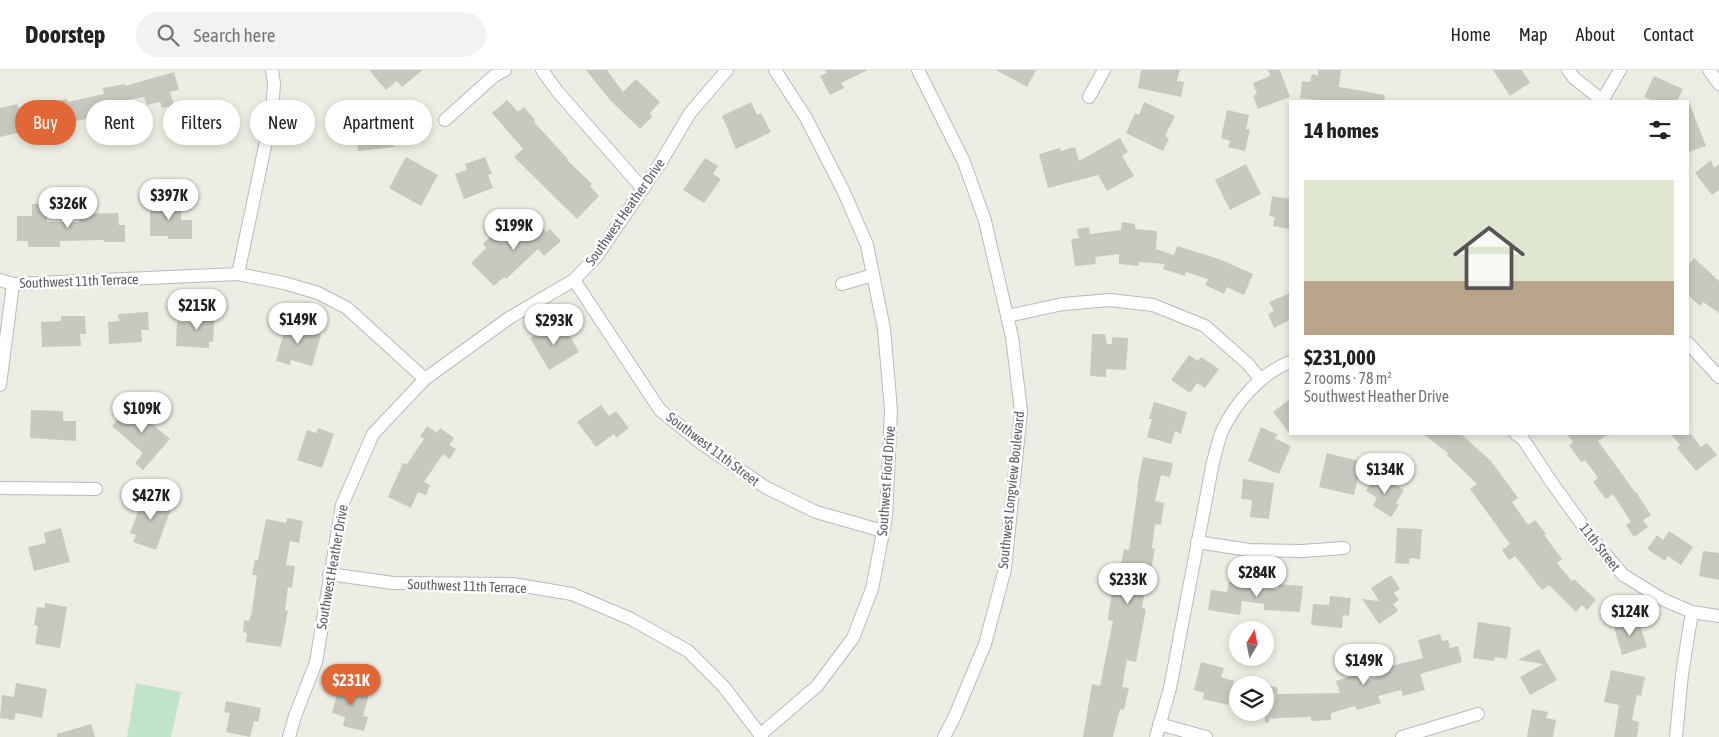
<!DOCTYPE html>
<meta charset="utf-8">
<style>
:root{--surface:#fff;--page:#f2f2f2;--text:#222;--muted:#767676;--line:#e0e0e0;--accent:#e16736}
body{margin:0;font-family:"Asap Condensed",sans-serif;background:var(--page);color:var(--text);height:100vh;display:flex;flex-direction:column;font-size:19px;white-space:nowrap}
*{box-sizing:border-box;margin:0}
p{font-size:16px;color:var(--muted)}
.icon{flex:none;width:28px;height:28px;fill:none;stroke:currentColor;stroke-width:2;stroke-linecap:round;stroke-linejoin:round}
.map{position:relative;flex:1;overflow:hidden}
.details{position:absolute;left:1289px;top:30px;width:400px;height:335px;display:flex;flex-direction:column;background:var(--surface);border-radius:0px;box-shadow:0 2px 8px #0003}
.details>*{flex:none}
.guide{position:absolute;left:15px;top:30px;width:475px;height:45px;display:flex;gap:10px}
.needle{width:32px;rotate:10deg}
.controls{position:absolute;left:1229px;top:551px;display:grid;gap:10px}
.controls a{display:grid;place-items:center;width:45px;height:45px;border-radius:50%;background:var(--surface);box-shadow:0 2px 8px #0003;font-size:25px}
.price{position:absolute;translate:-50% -42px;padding:0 11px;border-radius:18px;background:#fff;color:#222;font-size:16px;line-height:32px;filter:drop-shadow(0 1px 2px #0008)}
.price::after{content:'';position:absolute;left:50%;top:30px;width:15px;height:11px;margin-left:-8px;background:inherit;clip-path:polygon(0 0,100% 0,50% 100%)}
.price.selected{background:var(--accent);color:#fff}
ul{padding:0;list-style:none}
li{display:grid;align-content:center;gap:10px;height:265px;padding:0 15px}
li span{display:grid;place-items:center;height:155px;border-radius:0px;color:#555}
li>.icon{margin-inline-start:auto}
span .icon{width:90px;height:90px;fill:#fffc;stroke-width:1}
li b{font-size:21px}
h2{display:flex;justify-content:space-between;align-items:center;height:60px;padding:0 15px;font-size:21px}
.pill{padding:0 18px;border-radius:22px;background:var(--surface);box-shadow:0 2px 8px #0003;font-size:18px;line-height:45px}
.pill.selected{background:var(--accent);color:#fff}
header{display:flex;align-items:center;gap:30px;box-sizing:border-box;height:70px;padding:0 25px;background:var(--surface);border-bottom:1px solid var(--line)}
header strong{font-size:24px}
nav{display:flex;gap:28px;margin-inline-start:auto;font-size:18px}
.search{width:350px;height:45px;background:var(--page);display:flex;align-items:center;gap:12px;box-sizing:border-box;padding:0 18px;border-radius:28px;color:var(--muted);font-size:19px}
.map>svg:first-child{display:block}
.green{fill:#c1e4c8}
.building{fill:#c8c8c0}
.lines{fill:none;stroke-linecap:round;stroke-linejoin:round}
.minor-casing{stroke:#b8babf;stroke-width:14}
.minor{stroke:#fff;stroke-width:12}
.labels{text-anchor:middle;stroke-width:5;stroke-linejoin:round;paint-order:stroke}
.street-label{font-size:14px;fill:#5b5d63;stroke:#fff}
</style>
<header>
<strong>Doorstep</strong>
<div class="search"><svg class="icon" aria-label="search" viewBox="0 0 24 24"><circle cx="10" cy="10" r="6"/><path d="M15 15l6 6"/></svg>Search here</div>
<nav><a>Home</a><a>Map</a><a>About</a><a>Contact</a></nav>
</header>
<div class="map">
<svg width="1719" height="667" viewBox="0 0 1719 667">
<rect width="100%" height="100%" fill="#edede3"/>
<polygon class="green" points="136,613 181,622 171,667 127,667"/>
<g class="building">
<polygon points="369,0 423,0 402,17 397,11 386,20"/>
<polygon points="586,0 607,0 623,22 636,9 660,32 650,43 652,47 640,59 610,30"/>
<polygon points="825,0 868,0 841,13 844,18 830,25 820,6 827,3"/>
<polygon points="996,0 1036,0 1027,17"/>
<polygon points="1141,0 1180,0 1177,11 1184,12 1181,27 1138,18"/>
<polygon points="1268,0 1280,0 1290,27 1258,39 1253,26 1257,24 1253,13 1270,6"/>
<polygon points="1318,0 1341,0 1339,17 1385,25 1384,31 1326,31 1300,28 1302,11 1310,12 1312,4 1318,5"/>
<polygon points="1493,0 1522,0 1530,13 1510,26"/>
<polygon points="174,2 179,20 170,22 174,35 162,38 160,32 147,35 144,27 122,31 126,46 89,54 87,49 63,53 65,61 54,63 53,58 39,61 38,58 0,67 0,38 17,34 18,38 67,29 68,32 104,24 103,18 125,14 125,16"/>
<polygon points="1654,6 1683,19 1677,31 1654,31 1644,27"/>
<polygon points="507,30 518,42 524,37 535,50 534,52 568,89 567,90 592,114 590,116 599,126 577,149 514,87 523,79 492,43"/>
<polygon points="1688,30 1706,76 1688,82"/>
<polygon points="751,32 757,45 761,43 771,62 736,79 722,46"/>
<polygon points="1144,32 1175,46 1165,66 1169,68 1163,81 1126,63 1135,43 1139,45"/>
<polygon points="1227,40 1249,45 1246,59 1250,60 1245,81 1228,77 1230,71 1221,68"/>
<polygon points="390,45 394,77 358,81 356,63 362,62 360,49"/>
<polygon points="1120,68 1128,82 1122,86 1134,106 1107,121 1098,105 1048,118 1039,84 1060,78 1061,81 1075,77 1079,91"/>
<polygon points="406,87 438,105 421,136 389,118"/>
<polygon points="485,87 492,104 488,105 493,118 464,129 455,104 467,100 465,94"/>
<polygon points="705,88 718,96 713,104 721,109 704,133 683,120"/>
<polygon points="1711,90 1714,98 1719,94 1719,120 1712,125 1695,103"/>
<polygon points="1246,94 1261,124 1230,140 1215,110"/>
<polygon points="1272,126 1290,129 1290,159 1273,156 1275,147 1269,146"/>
<polygon points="181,130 181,150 192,150 192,169 168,169 168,166 150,166 150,131"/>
<polygon points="32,134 47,134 47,152 79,152 79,144 118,143 119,155 125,155 125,172 104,172 104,170 60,171 60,177 28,177 28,171 17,171 17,146 32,146"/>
<polygon points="532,146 546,162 550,159 561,171 544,186 538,179 506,209 504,207 494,216 471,193 486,178 483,174 493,164 502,173"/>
<polygon points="1122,152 1135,154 1135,159 1157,161 1156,179 1174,185 1177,176 1219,189 1253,204 1244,225 1227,217 1224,224 1205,215 1208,209 1186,202 1185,206 1163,199 1165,194 1139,192 1139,196 1119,194 1119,184 1095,187 1096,194 1075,196 1071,169 1079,168 1077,159 1089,157 1090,164 1121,160"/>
<polygon points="1694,188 1719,211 1719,243 1703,232 1700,236 1688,225 1688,195"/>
<polygon points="1290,223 1290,250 1274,258 1268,244 1274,241 1269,232"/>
<polygon points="197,239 215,240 213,272 209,272 209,278 176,276 177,252 197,253"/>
<polygon points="148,242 149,260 141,260 142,272 109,274 108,252 119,251 118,244"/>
<polygon points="61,246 85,246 86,264 80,264 81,276 42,277 41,252 61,251"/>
<polygon points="287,252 309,258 308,261 321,265 312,296 291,290 290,295 276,291"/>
<polygon points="558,252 566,265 569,264 579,282 549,300 530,268"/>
<polygon points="1092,264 1105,264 1107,274 1112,274 1112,267 1128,268 1126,300 1106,299 1106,307 1090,306"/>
<polygon points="1189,285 1198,291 1201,287 1219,299 1205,318 1197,313 1190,323 1171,310"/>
<polygon points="1290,329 1290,364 1273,342"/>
<polygon points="1154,332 1187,342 1181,364 1175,361 1171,374 1147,367 1152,349 1149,349"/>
<polygon points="141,335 155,348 151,353 170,369 143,400 135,393 143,383 112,356 127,339 133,345"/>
<polygon points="601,335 609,346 616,341 629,358 616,368 614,364 596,377 577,352"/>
<polygon points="31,340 63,341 63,351 76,351 76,371 30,368"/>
<polygon points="427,356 437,363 440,358 454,368 449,375 456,379 450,389 443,384 424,412 430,415 426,425 418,422 411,438 388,427 403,393 407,394 424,369 420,366"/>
<polygon points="1261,357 1278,365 1274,368 1291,376 1279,404 1248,391"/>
<polygon points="318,358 334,364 322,398 297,390 307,360 316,363"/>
<polygon points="1423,364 1461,364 1491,391 1518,428 1512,432 1528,455 1535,450 1546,464 1544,465 1562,489 1557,493 1572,511 1574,509 1596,530 1587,540 1582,535 1576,542 1549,515 1542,520 1515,486 1509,490 1502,480 1510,474 1470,419 1477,414 1447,385 1448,383"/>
<polygon points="1567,364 1608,364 1598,371 1635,422 1636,422 1651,445 1643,450 1648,457 1634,467 1626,455 1631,452 1613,424 1606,429 1593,412 1598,408 1585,390 1581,392 1569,375 1573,372"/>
<polygon points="1671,364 1691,364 1701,377 1707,373 1717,385 1696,401 1677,378 1680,375"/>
<polygon points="1327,383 1362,392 1354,425 1319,417"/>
<polygon points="1143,387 1173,393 1170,407 1161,405 1155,431 1164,433 1161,455 1155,454 1152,478 1155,479 1151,499 1143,497 1138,524 1144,525 1142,538 1146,539 1136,592 1127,590 1122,617 1129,618 1124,640 1120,639 1113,667 1083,667 1092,614 1100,616 1113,551 1108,550 1112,520 1116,520 1124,479 1129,480 1138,418 1137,417"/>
<polygon points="1377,404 1404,420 1396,433 1399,435 1391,447 1373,436 1377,428 1366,421"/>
<polygon points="1243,409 1274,413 1269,449 1250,447 1252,430 1241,429"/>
<polygon points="145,423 173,433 156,480 133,472 136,465 130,463"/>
<polygon points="287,448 303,451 299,473 290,471 286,495 295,496 292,518 288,517 285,540 288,541 281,577 246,572 247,563 243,562 244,550 249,551 252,541 257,505 252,505 255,490 258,490 266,449 286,453"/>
<polygon points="61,458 70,492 34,501 28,477 46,473 44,463"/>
<polygon points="1397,458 1422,459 1420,489 1410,488 1409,494 1395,493"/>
<polygon points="1669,461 1693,477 1681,495 1668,486 1665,491 1647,479 1657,465 1663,470"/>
<polygon points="1703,481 1719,483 1719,510 1699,506"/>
<polygon points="1391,505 1400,519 1394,523 1399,530 1393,534 1398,541 1379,554 1362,529 1379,531 1371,518"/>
<polygon points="1229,512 1251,515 1250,518 1278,519 1279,514 1303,516 1300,542 1264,540 1264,534 1242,531 1240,545 1208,540 1211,520 1227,522"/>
<polygon points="1330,526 1351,528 1349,546 1343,545 1342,558 1311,555 1313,534 1329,535"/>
<polygon points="45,533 67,537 60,578 35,574 38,556 34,555 37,537 45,538"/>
<polygon points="1638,549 1647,577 1622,585 1614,557"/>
<polygon points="1478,552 1511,557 1507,589 1495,587 1494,591 1473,588"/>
<polygon points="1440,564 1442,571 1448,570 1450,578 1458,576 1462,592 1420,604 1425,620 1403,626 1401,620 1378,626 1381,633 1357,640 1355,636 1331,643 1331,650 1311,651 1311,647 1277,648 1276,649 1270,648 1268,653 1265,653 1265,614 1278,618 1277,624 1340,623 1336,611 1358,604 1361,612 1382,605 1380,599 1423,588 1418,570"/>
<polygon points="1539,579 1557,610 1530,625 1520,607 1543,594 1518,590"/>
<polygon points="1201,592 1224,598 1221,607 1234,611 1228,635 1203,629 1204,623 1194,620"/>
<polygon points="1611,600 1645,607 1641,626 1637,625 1632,650 1639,652 1637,667 1614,667 1619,635 1604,632"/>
<polygon points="341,610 353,613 351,619 369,624 363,646 368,647 364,661 343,656 345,647 332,643"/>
<polygon points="16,613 47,619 42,648 16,643 14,650 0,648 2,625 14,627"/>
<polygon points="226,631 261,638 258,652 254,651 250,667 226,662 230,643 224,642"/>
<polygon points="1532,639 1548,642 1546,648 1556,650 1553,667 1527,667"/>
<polygon points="91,654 95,667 57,667 57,664"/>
</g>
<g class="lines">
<g class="minor-casing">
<g id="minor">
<polyline points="542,0 557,21 643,119"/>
<polyline points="918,0 964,92 985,151 1012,267 1021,341 1005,499 985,574 954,648 944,667"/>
<polyline points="1568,0 1574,8 1603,31"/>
<polyline points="1709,0 1719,14"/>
<polyline points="1089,27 1104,0"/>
<polyline points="1602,31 1620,0"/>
<polyline points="445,50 494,6 505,0"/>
<polyline points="238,204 272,43 274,14 272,0"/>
<polyline points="0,210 13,214 238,204 284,213 318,223 347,238 425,309"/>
<polyline points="574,210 660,340 701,373 765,417 816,442 883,461"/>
<polyline points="842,214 873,205"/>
<polyline points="1007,246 1063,234 1110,230 1153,235 1205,256 1248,294 1261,310"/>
<polyline points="1688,273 1719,307"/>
<polyline points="0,315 13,214"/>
<polyline points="1516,364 1523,369 1550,410 1591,467 1623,505 1664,530 1692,542 1719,546"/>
<polyline points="0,418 96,419"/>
<polyline points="1197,472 1249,480 1302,481 1344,478"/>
<polyline points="329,504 393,513 513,514 572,524 631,549 688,581 724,617 762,667"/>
<polyline points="1159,654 1206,667"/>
<polyline points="760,665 817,616 853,568 872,519 886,447 891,340 884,259 867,175 843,120 806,48 775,0"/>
<polyline points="289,667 295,646 316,592 342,435 373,364 425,309 509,248 574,210 597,186 661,92 690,43 727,0"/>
<path d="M1156 667 1170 618 1213 392C1216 382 1218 371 1222 361 1236 332 1260 304 1290 292"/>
<polyline points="1402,667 1478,644"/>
<polyline points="1676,667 1682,604 1692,542"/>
</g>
</g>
<use href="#minor" class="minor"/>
</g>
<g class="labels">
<g class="street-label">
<text transform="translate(625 142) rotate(-55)" y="5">Southwest Heather Drive</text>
<text transform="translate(79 211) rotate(-2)" y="5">Southwest 11th Terrace</text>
<text transform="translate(713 379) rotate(37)" y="5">Southwest 11th Street</text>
<text transform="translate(886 411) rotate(-86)" y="5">Southwest Fiord Drive</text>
<text transform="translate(1011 420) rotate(-84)" y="5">Southwest Longview Boulevard</text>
<text transform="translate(1600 477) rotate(52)" y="5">11th Street</text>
<text transform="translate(332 497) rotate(-80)" y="5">Southwest Heather Drive</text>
<text transform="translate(467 516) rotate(2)" y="5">Southwest 11th Terrace</text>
</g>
</g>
</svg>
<div class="controls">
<a><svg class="needle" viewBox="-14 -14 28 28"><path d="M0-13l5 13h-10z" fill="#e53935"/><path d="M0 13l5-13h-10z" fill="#767676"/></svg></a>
<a><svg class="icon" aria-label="layers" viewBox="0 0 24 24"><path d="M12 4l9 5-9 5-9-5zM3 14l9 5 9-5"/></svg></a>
</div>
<b class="price" style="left:169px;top:151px">$397K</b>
<b class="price" style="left:68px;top:159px">$326K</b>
<b class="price" style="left:514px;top:181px">$199K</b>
<b class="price" style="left:197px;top:261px">$215K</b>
<b class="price" style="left:298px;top:275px">$149K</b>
<b class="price" style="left:554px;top:276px">$293K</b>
<b class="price" style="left:142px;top:364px">$109K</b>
<b class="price" style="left:1385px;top:425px">$134K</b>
<b class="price" style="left:151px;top:451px">$427K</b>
<b class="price" style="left:1257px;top:528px">$284K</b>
<b class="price" style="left:1128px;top:535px">$233K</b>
<b class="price" style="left:1630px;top:567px">$124K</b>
<b class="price" style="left:1364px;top:616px">$149K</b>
<b class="price selected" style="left:351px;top:636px">$231K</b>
<div class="guide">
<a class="pill selected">Buy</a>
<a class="pill">Rent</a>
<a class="pill">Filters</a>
<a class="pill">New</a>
<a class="pill">Apartment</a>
</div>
<section class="details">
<h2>14 homes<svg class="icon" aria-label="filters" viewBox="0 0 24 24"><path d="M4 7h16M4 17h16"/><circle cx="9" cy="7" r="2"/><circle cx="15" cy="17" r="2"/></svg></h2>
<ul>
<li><span style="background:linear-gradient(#dfe7d0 65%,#b9a48a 0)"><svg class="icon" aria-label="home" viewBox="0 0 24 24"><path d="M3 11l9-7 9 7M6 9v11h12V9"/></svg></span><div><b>$231,000</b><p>2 rooms · 78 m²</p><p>Southwest Heather Drive</p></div></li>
</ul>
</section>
</div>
